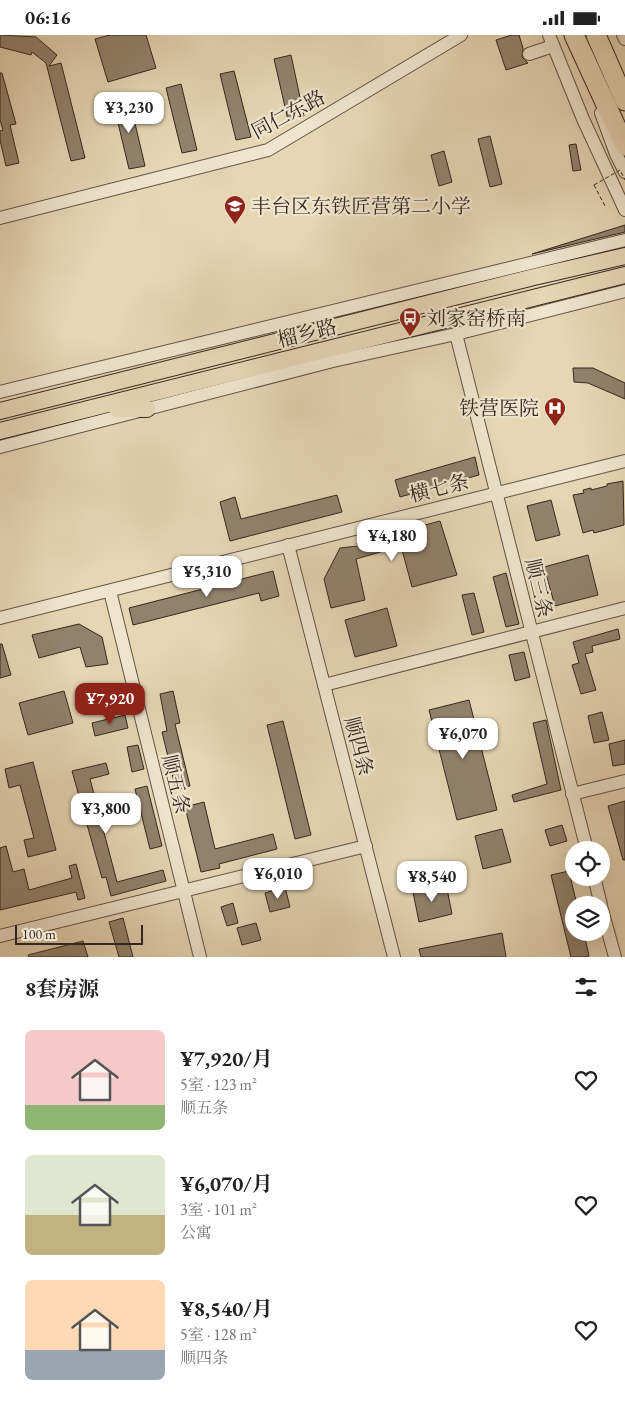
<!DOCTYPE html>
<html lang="zh">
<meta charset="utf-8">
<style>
:root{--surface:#fff;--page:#f2f2f2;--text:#222;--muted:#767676;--accent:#8f2418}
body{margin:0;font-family:"EB Garamond","Noto Serif SC",serif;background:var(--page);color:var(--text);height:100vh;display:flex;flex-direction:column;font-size:19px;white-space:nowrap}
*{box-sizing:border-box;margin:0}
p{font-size:16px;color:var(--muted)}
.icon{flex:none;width:28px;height:28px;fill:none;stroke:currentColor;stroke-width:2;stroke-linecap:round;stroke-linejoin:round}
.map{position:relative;height:922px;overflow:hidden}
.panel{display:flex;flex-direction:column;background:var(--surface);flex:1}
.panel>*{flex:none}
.controls{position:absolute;left:565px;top:806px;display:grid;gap:10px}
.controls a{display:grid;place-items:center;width:45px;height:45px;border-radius:50%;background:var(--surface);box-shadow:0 5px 20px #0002;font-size:25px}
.scale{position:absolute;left:15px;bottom:12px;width:128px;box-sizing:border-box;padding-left:5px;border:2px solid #362621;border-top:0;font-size:14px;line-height:18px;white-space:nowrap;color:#362621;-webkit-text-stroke:4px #efe4ce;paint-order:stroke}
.price{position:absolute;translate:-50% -42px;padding:0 11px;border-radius:10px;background:#fff;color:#222;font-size:16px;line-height:32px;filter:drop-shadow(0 1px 2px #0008)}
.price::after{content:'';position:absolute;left:50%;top:30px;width:15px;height:11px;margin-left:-8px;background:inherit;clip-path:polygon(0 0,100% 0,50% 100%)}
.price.selected{background:var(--accent);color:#fff}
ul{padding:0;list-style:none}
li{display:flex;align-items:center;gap:15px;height:125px;padding:0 25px}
li span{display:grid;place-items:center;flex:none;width:140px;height:100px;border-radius:8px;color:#555}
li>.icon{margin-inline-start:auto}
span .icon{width:60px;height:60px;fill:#fffc;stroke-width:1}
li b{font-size:21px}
h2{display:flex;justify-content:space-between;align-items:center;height:60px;padding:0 25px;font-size:21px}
.status{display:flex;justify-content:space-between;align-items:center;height:35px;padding:0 25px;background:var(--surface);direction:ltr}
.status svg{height:14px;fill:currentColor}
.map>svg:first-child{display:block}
.building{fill:#92826d;stroke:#362621}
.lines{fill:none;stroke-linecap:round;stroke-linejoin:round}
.minor-casing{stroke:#625246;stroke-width:14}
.major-casing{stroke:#362621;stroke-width:18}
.highway-casing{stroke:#362621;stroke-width:21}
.path{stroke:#362621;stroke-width:1;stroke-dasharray:4 2.5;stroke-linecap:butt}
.minor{stroke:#efe4ce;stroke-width:12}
.major{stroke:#e6d6b4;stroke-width:16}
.highway{stroke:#e6d6b4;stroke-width:19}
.path-bridge{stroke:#362621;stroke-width:1;stroke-dasharray:4 2.5;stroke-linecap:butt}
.labels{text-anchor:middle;stroke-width:4.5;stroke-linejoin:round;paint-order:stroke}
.street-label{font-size:20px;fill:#362621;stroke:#efe4ce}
.poi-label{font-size:20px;fill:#362621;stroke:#efe4ce;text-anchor:start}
</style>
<div class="status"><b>06:16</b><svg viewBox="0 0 49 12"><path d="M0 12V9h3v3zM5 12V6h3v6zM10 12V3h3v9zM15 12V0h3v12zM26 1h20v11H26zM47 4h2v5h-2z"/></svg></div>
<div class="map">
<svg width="625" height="922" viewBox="0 0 625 922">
<rect width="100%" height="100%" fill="#e6d6b4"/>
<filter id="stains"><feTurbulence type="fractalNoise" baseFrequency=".004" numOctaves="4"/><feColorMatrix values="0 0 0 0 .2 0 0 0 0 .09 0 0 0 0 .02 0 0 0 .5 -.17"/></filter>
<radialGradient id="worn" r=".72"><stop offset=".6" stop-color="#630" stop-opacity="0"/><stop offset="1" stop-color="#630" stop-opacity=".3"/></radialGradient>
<g class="building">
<polygon points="0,0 36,2 57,20 49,31 61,28 85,123 71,126 46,28 32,17 31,20 0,12"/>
<polygon points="110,0 146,0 156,33 108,47 95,4"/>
<polygon points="512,0 519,0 523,13 522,22 528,28 506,35 496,5"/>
<polygon points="291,20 304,81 288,85 274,24"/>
<polygon points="234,36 251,102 236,105 220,39"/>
<polygon points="0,38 2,38 16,89 10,90 19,128 6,131 0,105 0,96 3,95 0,85"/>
<polygon points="181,49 197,115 182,118 166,53"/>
<polygon points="129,63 145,131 129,134 113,67"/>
<polygon points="490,101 502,149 490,152 478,104"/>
<polygon points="576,109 581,135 573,136 569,110"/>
<polygon points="444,116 452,147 439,151 431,120"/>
<polygon points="625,190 625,197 532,219"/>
<polygon points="573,333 593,333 625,348 625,364 588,348 574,347"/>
<polygon points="475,422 479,440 400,462 395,445"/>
<polygon points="623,446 624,490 594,498 593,495 583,498 573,460 584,458 583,455 591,453 591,455 607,451 607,449"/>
<polygon points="337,460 342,477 230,506 220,467 235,462 241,484"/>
<polygon points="551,465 560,500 536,506 527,471"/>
<polygon points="440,486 457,540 412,552 401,511 356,524 365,565 331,573 324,544 340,513 358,511 357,508"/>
<polygon points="588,520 598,560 555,571 544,532"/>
<polygon points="273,536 279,561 261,566 259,558 133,590 129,573"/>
<polygon points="506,538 519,589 506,592 493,542"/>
<polygon points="474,558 484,597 472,600 462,560"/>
<polygon points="387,573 397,611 355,622 345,585"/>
<polygon points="79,589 102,602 108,629 86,632 80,612 39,623 32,600"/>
<polygon points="618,594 620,604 592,611 593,617 585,619 596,655 581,659 572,630 579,628 573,607"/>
<polygon points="0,609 2,609 11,640 0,643"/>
<polygon points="524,617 530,642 515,646 509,620"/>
<polygon points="64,656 73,688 28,700 19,668"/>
<polygon points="173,656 180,688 175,689 190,751 176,755 162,697 167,696 160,659"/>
<polygon points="469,665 497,775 457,785 429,675"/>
<polygon points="602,677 609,705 594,708 588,681"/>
<polygon points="125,680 128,693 95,701 92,688"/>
<polygon points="546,685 561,755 514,767 512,760 547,749 533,688"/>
<polygon points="283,686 311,800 295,804 267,690"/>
<polygon points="625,705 625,729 613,731 609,709"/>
<polygon points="138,710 144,734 132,737 127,712"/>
<polygon points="33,727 56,815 28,822 24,805 34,803 20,750 9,753 5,734"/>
<polygon points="106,728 109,739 90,744 117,847 163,835 166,846 111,861 106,842 102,843 72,736"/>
<polygon points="147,751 162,811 150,814 135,754"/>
<polygon points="625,766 625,825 623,825 608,771"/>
<polygon points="204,767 215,814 273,799 277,814 219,829 220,833 201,837 185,772"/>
<polygon points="562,790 567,806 550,811 545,795"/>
<polygon points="502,794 511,827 483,834 475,801"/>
<polygon points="6,811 13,837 24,834 29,855 72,843 69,831 76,829 85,863 78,865 76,857 0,875 0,813"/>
<polygon points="569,836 577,870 574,870 574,898 584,898 589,921 584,922 571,922 551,840"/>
<polygon points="446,849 452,879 419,887 413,857"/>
<polygon points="285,852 290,872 270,877 265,858"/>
<polygon points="233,868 238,888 227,891 221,872"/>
<polygon points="123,883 133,922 119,922 109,887"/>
<polygon points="256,888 261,905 242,910 237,893"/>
<polygon points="502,898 506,922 421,922 419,914"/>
<polygon points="83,906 88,922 29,922 28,920"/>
</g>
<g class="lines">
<g class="minor-casing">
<g id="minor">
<polyline points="549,0 583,84 625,175"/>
<polyline points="623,0 625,4"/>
<polyline points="529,19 553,11"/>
<polyline points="601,78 616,119 625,137"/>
<polyline points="0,183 268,115 461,0"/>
<polyline points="456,299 587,815"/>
<polyline points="0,357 625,205"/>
<polyline points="0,412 333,326 456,299 625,256"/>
<polyline points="288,510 394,922"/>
<polyline points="110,556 200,922"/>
<polyline points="0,583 625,426"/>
<polyline points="324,650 625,573"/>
<polyline points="572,759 625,746"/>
<polyline points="594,842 601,870"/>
<polyline points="601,871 615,922"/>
<polyline points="0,901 366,811"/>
</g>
</g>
<g class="major-casing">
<g id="major">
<polyline points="117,374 147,374"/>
<polyline points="0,376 534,242 625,221"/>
<polyline points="0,396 625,240"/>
</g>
</g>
<g class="highway-casing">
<g id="highway">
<polyline points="574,0 625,111"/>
<polyline points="596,0 625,66"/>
</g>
</g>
<polyline class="path" points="594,150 605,171"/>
<use href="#minor" class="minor"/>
<use href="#major" class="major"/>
<use href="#highway" class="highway"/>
<polyline class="path-bridge" points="594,150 620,135 625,145"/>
</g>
<defs>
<g id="school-pin" transform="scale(1.125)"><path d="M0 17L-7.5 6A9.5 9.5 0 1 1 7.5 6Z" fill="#8f2418" stroke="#efe4ce"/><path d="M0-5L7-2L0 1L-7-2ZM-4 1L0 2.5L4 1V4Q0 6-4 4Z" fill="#fff"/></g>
<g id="bus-pin" transform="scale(1.125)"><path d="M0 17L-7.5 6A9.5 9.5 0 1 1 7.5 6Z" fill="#8f2418" stroke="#efe4ce"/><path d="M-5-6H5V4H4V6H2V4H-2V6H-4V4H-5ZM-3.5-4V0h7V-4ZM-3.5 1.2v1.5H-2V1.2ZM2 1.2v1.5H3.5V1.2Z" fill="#fff"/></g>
<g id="hospital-pin" transform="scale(1.125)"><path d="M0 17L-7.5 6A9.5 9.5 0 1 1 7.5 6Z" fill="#8f2418" stroke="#efe4ce"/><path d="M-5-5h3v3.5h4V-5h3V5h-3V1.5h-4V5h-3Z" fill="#fff"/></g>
</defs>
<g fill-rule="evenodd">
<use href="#school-pin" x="235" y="171"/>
<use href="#bus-pin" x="410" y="283"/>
<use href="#hospital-pin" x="555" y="373"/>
</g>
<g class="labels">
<g class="street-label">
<text transform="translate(288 79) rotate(-28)" y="7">同仁东路</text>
<text transform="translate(307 298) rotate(-14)" y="7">榴乡路</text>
<text transform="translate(439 453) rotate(-14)" y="7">横七条</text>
<text transform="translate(539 553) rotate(77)" y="7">顺三条</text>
<text transform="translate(359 711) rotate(75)" y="7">顺四条</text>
<text transform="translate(176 749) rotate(76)" y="7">顺五条</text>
</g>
<g class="poi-label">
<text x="251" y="178">丰台区东铁匠营第二小学</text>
<text x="426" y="290">刘家窑桥南</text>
<text x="539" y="380" text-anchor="end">铁营医院</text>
</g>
</g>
<rect width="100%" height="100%" filter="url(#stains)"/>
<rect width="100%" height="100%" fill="url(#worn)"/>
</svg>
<div class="controls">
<a><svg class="icon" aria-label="locate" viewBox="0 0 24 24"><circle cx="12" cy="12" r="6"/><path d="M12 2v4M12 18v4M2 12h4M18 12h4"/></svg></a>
<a><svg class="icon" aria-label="layers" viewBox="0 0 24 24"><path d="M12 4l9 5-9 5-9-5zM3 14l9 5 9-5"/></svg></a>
</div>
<div class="scale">100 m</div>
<b class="price" style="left:129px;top:99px">¥3,230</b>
<b class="price" style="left:392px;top:527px">¥4,180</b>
<b class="price" style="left:207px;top:563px">¥5,310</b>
<b class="price selected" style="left:110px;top:690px">¥7,920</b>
<b class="price" style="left:463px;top:725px">¥6,070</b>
<b class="price" style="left:106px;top:800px">¥3,800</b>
<b class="price" style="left:278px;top:865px">¥6,010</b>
<b class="price" style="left:432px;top:868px">¥8,540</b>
</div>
<section class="panel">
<h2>8套房源<svg class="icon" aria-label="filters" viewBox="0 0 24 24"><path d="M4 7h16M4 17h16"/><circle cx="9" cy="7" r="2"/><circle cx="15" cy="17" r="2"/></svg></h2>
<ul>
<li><span style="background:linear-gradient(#f6c9c9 75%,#8fb573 0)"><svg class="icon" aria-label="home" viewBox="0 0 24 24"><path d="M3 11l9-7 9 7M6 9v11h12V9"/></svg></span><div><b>¥7,920/月</b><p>5室 · 123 m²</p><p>顺五条</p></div><svg class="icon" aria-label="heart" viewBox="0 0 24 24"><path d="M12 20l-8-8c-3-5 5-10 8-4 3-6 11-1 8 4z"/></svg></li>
<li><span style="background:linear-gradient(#dfe7d0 60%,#c2b280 0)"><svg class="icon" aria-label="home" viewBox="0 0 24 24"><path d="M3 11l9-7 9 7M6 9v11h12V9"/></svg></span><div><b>¥6,070/月</b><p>3室 · 101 m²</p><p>公寓</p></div><svg class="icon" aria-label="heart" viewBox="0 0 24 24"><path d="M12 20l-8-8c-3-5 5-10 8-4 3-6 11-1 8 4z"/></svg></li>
<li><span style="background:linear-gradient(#ffd9b3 70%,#9aa5b1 0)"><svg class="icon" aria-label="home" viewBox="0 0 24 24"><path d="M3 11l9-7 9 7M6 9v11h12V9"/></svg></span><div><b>¥8,540/月</b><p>5室 · 128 m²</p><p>顺四条</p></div><svg class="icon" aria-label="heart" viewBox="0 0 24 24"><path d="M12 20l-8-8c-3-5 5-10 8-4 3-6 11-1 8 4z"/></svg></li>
</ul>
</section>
